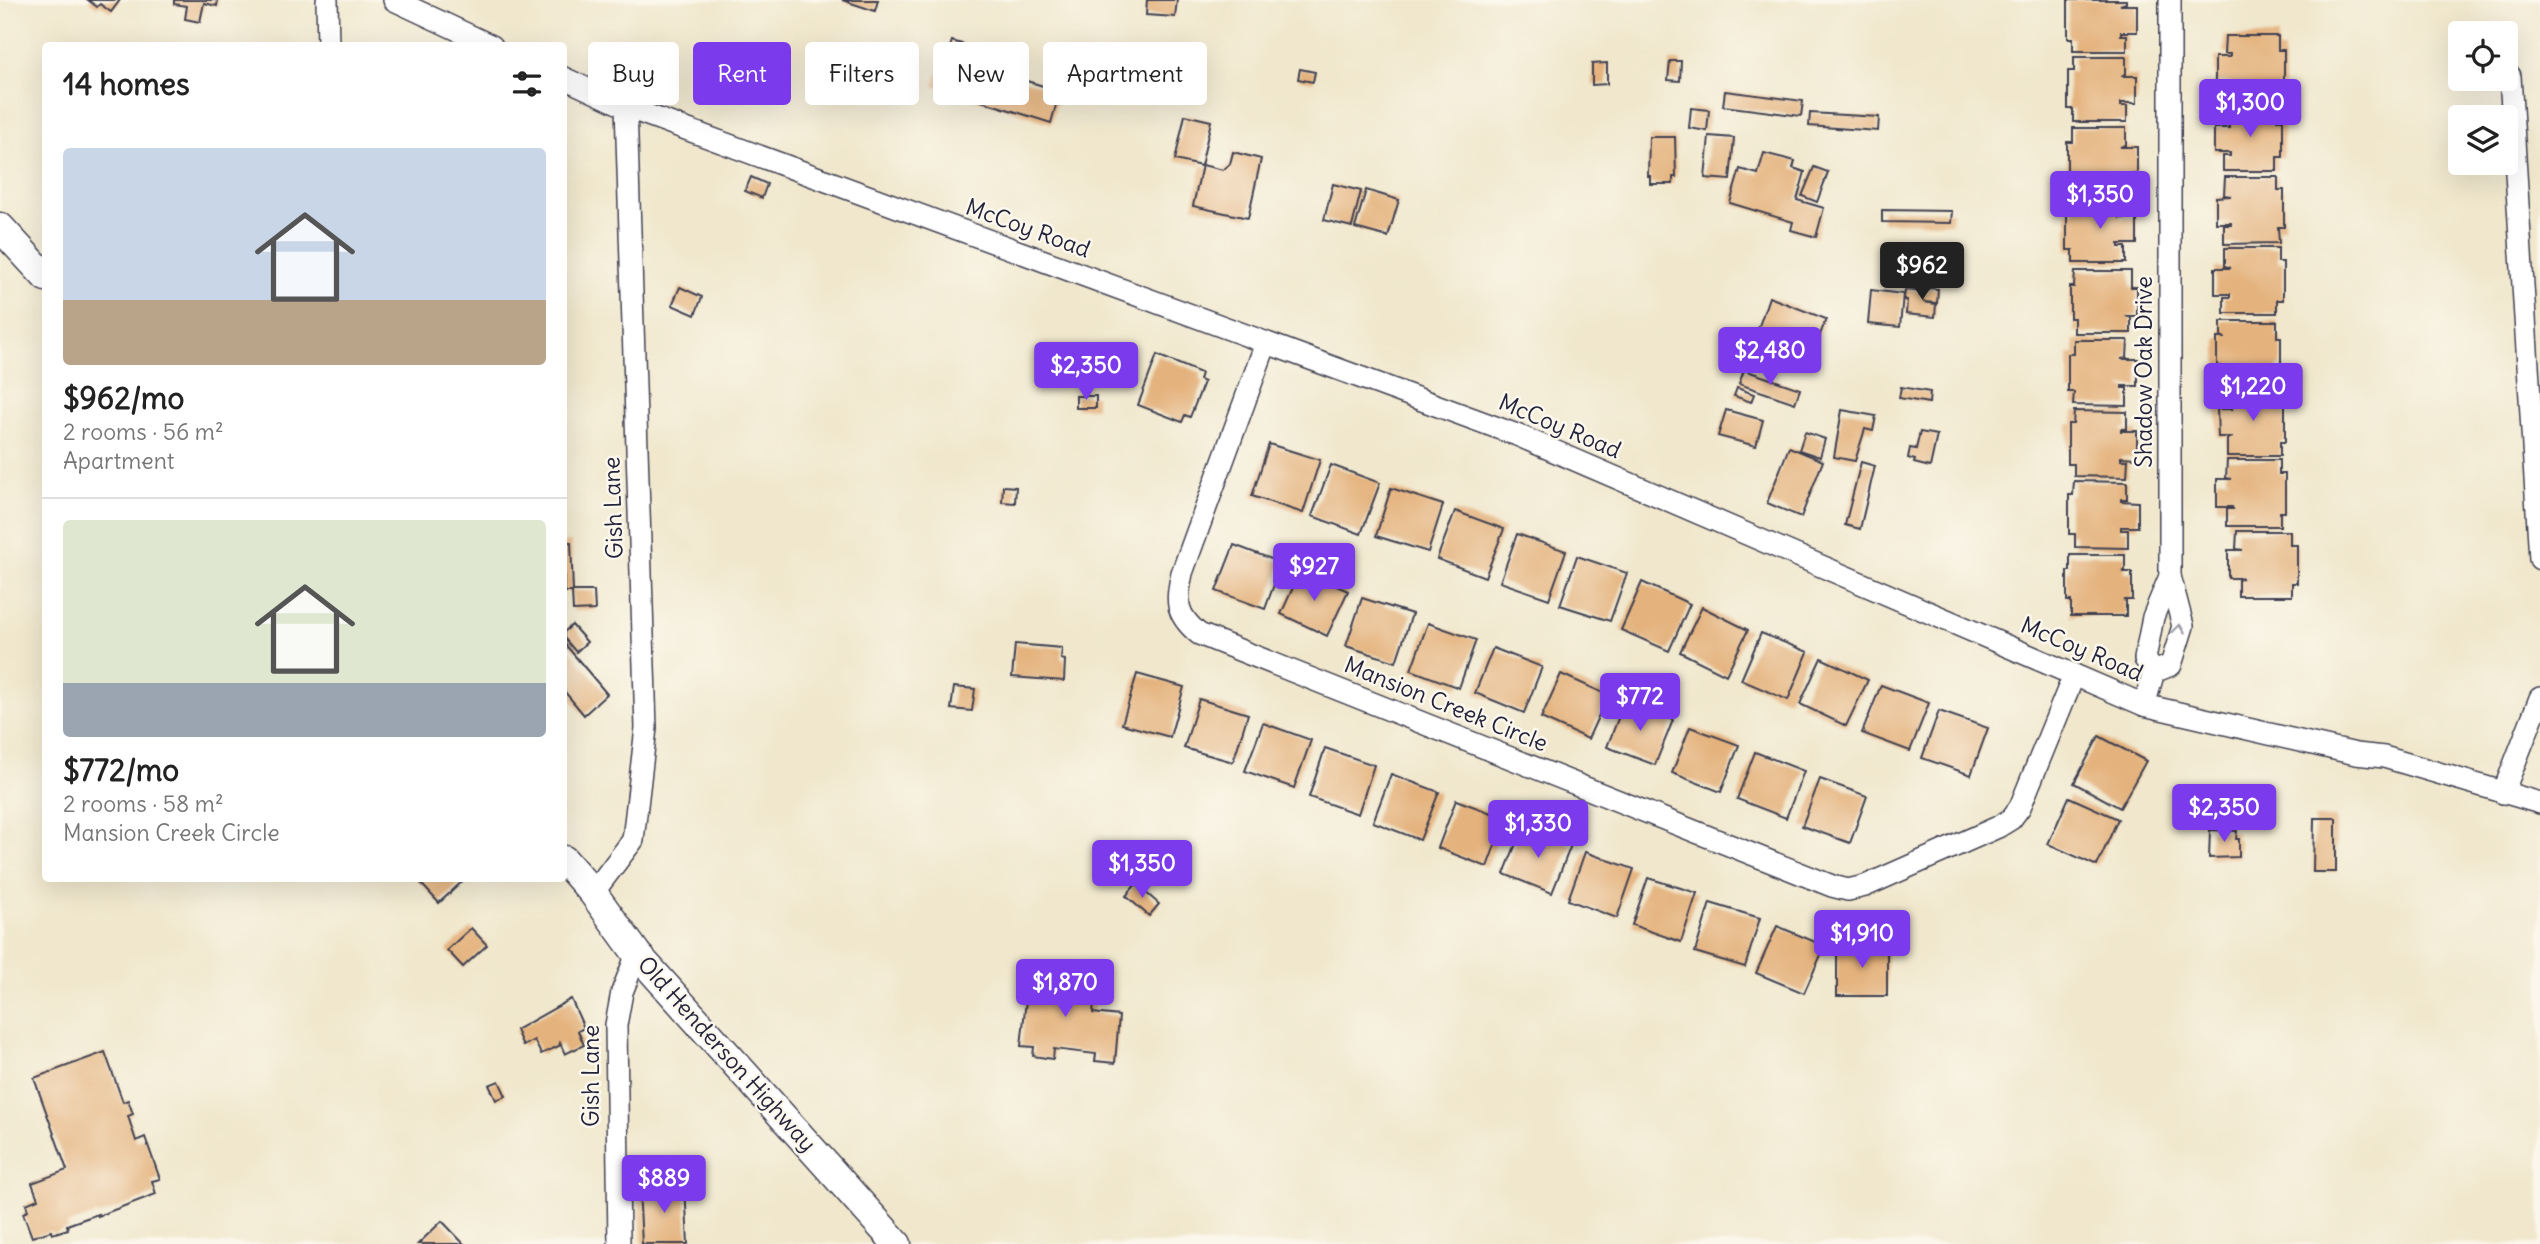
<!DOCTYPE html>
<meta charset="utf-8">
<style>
:root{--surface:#fff;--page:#f2f2f2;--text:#222;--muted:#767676;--line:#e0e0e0;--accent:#7c3aed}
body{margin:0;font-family:Delius,sans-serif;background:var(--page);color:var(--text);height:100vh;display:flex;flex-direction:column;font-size:26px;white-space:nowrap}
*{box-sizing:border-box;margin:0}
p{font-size:23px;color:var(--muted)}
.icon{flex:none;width:38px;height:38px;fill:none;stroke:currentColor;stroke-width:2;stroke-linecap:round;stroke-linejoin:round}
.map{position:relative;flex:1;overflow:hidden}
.sheet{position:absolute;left:42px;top:42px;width:525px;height:840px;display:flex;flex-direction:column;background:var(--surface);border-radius:7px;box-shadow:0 7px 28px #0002}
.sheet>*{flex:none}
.hud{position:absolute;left:588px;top:42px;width:665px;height:63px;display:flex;gap:14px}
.tools{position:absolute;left:2448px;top:21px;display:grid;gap:14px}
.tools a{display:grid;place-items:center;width:70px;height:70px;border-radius:7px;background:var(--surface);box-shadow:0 7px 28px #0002;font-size:35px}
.price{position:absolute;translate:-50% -60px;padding:0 16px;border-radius:7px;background:var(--accent);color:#fff;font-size:23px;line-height:46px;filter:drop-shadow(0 2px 4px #0008)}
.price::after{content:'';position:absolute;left:50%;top:42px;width:21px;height:16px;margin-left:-10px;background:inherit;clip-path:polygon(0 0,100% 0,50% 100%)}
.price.active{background:#222;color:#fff}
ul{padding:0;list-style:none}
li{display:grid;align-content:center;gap:14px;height:371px;padding:0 21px}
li+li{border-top:2px solid var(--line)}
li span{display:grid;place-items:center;height:217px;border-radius:7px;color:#555}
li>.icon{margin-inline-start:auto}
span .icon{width:126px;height:126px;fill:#fffc;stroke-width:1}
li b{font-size:30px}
h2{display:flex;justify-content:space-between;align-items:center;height:84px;padding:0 21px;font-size:30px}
.chip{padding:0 24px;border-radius:7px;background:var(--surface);box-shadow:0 7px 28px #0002;font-size:24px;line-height:63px}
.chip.active{background:var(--accent);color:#fff}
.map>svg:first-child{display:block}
.building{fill:#e4b27d}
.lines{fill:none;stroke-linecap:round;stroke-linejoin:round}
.minor-casing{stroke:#414051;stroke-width:24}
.major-casing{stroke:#414051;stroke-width:31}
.minor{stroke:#fff;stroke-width:21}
.major{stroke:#fff;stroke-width:28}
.oneway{stroke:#9c9ca7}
.labels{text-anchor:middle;stroke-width:5;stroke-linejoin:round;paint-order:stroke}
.street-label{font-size:23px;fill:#22223b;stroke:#fbf7ec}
</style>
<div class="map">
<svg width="2540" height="1244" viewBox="0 0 2540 1244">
<rect width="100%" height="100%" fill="#fbf7ec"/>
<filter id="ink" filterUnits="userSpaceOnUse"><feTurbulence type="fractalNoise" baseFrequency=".0143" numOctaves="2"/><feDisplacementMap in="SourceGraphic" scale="14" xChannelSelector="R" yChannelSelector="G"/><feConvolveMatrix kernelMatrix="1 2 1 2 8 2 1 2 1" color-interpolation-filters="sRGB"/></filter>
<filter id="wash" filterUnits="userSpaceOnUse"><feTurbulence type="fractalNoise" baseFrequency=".00686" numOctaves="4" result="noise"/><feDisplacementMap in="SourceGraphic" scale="28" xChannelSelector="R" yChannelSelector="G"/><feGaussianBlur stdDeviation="1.57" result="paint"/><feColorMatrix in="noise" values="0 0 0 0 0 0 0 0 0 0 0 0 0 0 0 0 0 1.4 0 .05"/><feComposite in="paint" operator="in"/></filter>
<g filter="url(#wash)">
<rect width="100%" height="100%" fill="#f0e7cc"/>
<g id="blocks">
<g class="building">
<polygon points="88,0 120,0 111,12 100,4 97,7"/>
<polygon points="174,0 218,0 217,6 204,3 200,22 185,19 187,6 174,4"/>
<polygon points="842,0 878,0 875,11"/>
<polygon points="1147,0 1177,0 1175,17 1146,15"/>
<polygon points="2068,0 2126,0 2126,3 2120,5 2137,5 2137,32 2121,32 2121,35 2127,35 2127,51 2073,51 2073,38 2068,38"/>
<polygon points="2225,36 2278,36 2278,50 2284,50 2284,86 2278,86 2278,100 2224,100 2224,85 2231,85 2231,82 2215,82 2215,57 2230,57 2230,54 2224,54"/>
<polygon points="952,41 968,46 963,60 990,69 994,58 1014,64 1010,76 1060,91 1051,123 934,86 944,54 947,56"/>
<polygon points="2074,57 2126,57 2126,74 2121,76 2137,76 2137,103 2121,103 2121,106 2127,106 2127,122 2073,122 2073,109 2068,109 2068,71 2074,71"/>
<polygon points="1670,61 1681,61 1680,81 1668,80"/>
<polygon points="1607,63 1607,84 1592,85 1592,64"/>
<polygon points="1300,69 1315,72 1313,82 1298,79"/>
<polygon points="1725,91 1803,101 1801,116 1723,106"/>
<polygon points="2224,107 2277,107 2277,120 2283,120 2283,157 2277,157 2277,171 2223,171 2223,156 2230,156 2230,153 2214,153 2214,128 2229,128 2229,125 2223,125"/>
<polygon points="1691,108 1709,110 1707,131 1689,128"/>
<polygon points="1810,113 1879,117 1878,131 1809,126"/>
<polygon points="1185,115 1211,121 1201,166 1175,160"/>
<polygon points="2073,128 2126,128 2126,145 2120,147 2137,147 2137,174 2121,174 2121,177 2127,177 2127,193 2073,193 2073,180 2067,180 2067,142 2073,142"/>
<polygon points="1709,136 1734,138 1730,180 1705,178"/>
<polygon points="1649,137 1675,137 1676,177 1673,177 1673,184 1650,184 1650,176 1648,176"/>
<polygon points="1233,152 1261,159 1248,218 1193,206 1202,165 1223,170 1230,164"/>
<polygon points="1764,153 1795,161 1793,168 1805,172 1797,200 1824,208 1816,237 1791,230 1793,222 1730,203 1740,169 1758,174"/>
<polygon points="1814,167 1828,172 1817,202 1802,196"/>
<polygon points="751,177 767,184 762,198 745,191"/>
<polygon points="2225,177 2278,177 2278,190 2284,190 2284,227 2278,227 2279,243 2224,244 2224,225 2231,225 2231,223 2216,223 2216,197 2231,196 2224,195"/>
<polygon points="1333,184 1361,191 1352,227 1324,220"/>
<polygon points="1366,190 1399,200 1388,237 1355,228"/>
<polygon points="2073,199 2127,199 2127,216 2120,216 2120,218 2137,218 2137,244 2119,244 2119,247 2126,247 2126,263 2073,263 2073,250 2067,250 2067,212 2074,212"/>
<polygon points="1882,210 1952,211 1951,223 1882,222"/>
<polygon points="2225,248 2278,248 2278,262 2283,262 2283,300 2277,300 2277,313 2224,313 2224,297 2230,297 2230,294 2215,294 2215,268 2231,268 2225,266"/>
<polygon points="1927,265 1944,266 1943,279 1925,277"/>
<polygon points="2075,271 2131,271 2131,287 2137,287 2137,316 2128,316 2131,318 2131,333 2074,333 2074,318 2070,318 2070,287 2074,287"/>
<polygon points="680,287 702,297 695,315 672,305"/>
<polygon points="1928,288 1938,289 1937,303 1923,302 1936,304 1935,317 1906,314 1907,300 1904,300 1905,290 1927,292"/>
<polygon points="1871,290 1903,294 1900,327 1868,324"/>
<polygon points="1769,297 1826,319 1812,356 1756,335"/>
<polygon points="2221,321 2277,321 2277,337 2281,337 2281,366 2277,366 2277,382 2220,382 2220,366 2217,366 2217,338 2225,338 2221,336"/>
<polygon points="2074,340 2128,340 2127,358 2121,359 2138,359 2138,386 2122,386 2122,388 2127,388 2127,406 2073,405 2074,392 2068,392 2068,354 2074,354"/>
<polygon points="1157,355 1201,373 1199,380 1204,382 1190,417 1185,415 1182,422 1138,405"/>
<polygon points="1744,370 1800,389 1795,403 1739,384"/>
<polygon points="1901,387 1930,392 1929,403 1899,398"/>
<polygon points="1737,388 1754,394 1751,402 1734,396"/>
<polygon points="2280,389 2280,404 2285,404 2285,442 2280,442 2280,456 2227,456 2227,439 2233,437 2218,437 2217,409 2233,409 2227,407 2226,390"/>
<rect x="1076" y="396" width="20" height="12"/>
<polygon points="1726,410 1763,420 1756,446 1718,436"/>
<polygon points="1842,410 1876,416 1873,431 1865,429 1855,461 1834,457"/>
<polygon points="2074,411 2127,412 2127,429 2121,429 2121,431 2137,431 2137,458 2121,457 2121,460 2128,460 2127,477 2074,476 2074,464 2068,464 2068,424 2073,424"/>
<polygon points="1805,432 1825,439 1820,457 1799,450"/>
<polygon points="1920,432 1937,435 1930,467 1914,463 1915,460 1908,458 1910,448 1916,449"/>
<polygon points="1269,444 1320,460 1303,513 1252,496"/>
<polygon points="1789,447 1823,461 1801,517 1767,503"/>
<polygon points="2227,460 2279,460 2279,474 2285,474 2285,512 2280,512 2280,526 2227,526 2227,509 2233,509 2232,507 2217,507 2217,479 2232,479 2226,478"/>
<polygon points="1861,462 1875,466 1860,529 1845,525"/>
<polygon points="1331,465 1380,483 1361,534 1312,516"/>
<polygon points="2074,481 2127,482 2127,499 2121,499 2121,501 2138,502 2138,527 2121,527 2121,530 2128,530 2128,548 2075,547 2075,534 2069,534 2069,495 2073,495"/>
<polygon points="1003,486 1016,487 1015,503 1002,502"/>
<polygon points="1391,488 1443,505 1428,552 1376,536"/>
<polygon points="1455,511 1504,529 1485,577 1437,559"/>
<polygon points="2237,531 2290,531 2290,545 2297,545 2297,583 2292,583 2292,596 2238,596 2238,579 2243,578 2228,578 2228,550 2243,550 2236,549"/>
<polygon points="1517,534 1566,551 1549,599 1500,582"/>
<polygon points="564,542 571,542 573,591 594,591 595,610 573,611 572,592 564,592"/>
<polygon points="1234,545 1282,563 1265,609 1216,591"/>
<polygon points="2070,555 2125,555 2125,571 2122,572 2132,572 2132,600 2123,600 2126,601 2126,616 2071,616 2071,601 2067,601 2067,571 2070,571"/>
<polygon points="1577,556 1627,573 1610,621 1560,605"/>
<polygon points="1301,570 1348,591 1327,636 1281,614"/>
<polygon points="1642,582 1690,604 1669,651 1621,630"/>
<polygon points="1362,598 1412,614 1396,662 1346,646"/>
<polygon points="1702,607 1748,630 1726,675 1680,652"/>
<polygon points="1428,623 1476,640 1459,688 1411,670"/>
<polygon points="572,625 587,642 576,652 564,638 564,632"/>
<polygon points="1761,633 1808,652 1788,700 1741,680"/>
<polygon points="564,643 607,694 584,715 564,691"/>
<polygon points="1015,644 1062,648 1061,659 1065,660 1064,681 1012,677"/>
<polygon points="1493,648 1542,667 1524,713 1475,693"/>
<polygon points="1821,658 1868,680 1846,726 1800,704"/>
<polygon points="1137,674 1184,687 1170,737 1122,724"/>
<polygon points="1561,674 1608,695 1588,739 1541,718"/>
<polygon points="1881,685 1929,703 1910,751 1862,733"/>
<polygon points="954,687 975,689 972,711 951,709"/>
<polygon points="1199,699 1248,714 1233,762 1184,748"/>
<polygon points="1625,701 1673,720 1655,765 1607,747"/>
<polygon points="1939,711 1988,728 1971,775 1922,758"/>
<polygon points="1263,723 1311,740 1294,788 1245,771"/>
<polygon points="1690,727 1739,745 1721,792 1672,773"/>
<polygon points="2099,736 2146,761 2120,808 2074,783"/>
<polygon points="1325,748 1374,765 1358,814 1309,797"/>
<polygon points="1755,752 1804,771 1786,818 1737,799"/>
<polygon points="1391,774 1439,792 1420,840 1373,822"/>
<polygon points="1820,779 1867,796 1850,843 1802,826"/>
<polygon points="2211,795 2242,796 2242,817 2237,817 2237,824 2210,823"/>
<polygon points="2069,797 2118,819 2097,866 2048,844"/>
<polygon points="1456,800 1505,818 1487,867 1438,848"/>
<polygon points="2314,818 2336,818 2336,872 2313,872"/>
<polygon points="1523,826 1571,845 1552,893 1504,874"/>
<polygon points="2210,830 2237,831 2236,839 2239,839 2239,857 2209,858"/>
<polygon points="1585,852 1634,869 1617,918 1568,900"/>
<polygon points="416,878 466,878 439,903"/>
<polygon points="1648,878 1697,893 1681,942 1632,925"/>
<polygon points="1136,884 1159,904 1149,916 1126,896"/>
<polygon points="1710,903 1760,918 1745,967 1695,952"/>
<polygon points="1777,926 1825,946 1804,993 1756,973"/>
<polygon points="471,928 487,945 463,967 447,950"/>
<rect x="1837" y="943" width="50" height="53"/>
<polygon points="1030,963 1061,967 1059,985 1092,989 1090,1002 1094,1002 1093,1013 1119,1016 1115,1063 1095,1061 1096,1054 1054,1049 1053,1059 1033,1056 1034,1047 1021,1046"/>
<polygon points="571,999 584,1028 578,1031 584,1045 565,1054 560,1043 559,1046 541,1054 534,1040 523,1046 516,1030"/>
<polygon points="105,1052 123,1102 128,1100 133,1114 128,1116 136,1141 145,1137 160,1179 152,1181 156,1194 98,1216 98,1214 67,1225 68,1229 52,1234 51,1231 32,1237 23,1213 28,1211 26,1204 38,1199 32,1183 67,1170 34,1078"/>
<polygon points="499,1081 506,1096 496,1100 489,1085"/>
<polygon points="685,1186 688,1244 642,1244 639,1188"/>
<polygon points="442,1221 464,1244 418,1244"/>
</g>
</g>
</g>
<g filter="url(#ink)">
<use href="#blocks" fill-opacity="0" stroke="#414051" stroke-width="2"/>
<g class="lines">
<g class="minor-casing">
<g id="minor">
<polyline points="327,0 328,46"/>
<polyline points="394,0 492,46"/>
<polyline points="2510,76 2540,559"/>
<polyline points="564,78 626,107 1517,435 2144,705 2356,754 2384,757 2540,803"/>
<path d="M1266 343 1182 573C1176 602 1175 614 1199 634L1832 886 1848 890 1865 886 1998 827 2011 819 2020 807 2074 675"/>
<polyline points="2154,672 2145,659 2153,617 2170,576"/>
<polyline points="2144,705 2154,672 2171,665 2183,626 2170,576 2170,0"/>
<polyline points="2503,793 2540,698"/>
<polyline points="593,893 633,840 646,728 626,107"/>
<polyline points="619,1244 616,1025 622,992 637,954"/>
</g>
</g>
<g class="major-casing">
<g id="major">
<polyline points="0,227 46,277"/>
<polyline points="564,860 593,893 637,954 897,1244"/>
</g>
</g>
<use href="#minor" class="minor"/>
<use href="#major" class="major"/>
</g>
<defs><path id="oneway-chevron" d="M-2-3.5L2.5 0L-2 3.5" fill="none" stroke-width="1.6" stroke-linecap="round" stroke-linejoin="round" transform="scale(1.75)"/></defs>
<use class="oneway" href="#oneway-chevron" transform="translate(2179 629) rotate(-84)"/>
</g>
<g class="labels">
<g class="street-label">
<text transform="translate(1028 228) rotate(20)" y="8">McCoy Road</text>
<text transform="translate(2144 372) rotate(-90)" y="8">Shadow Oak Drive</text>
<text transform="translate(1560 426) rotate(23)" y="8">McCoy Road</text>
<text transform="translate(613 508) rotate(-92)" y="8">Gish Lane</text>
<text transform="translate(2082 649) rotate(23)" y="8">McCoy Road</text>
<text transform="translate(1446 704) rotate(22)" y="8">Mansion Creek Circle</text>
<text transform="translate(727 1054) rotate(48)" y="8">Old Henderson Highway</text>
<text transform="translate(591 1076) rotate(-90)" y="8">Gish Lane</text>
</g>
</g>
</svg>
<div class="tools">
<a><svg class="icon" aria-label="locate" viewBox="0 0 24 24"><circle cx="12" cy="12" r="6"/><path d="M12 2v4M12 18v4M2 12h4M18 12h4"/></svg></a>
<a><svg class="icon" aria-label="layers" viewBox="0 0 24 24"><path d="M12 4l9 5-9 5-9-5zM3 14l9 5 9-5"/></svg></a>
</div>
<b class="price" style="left:2250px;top:139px">$1,300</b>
<b class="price" style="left:2100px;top:231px">$1,350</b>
<b class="price active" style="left:1922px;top:302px">$962</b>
<b class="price" style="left:1770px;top:387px">$2,480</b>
<b class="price" style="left:1086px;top:402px">$2,350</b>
<b class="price" style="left:2253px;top:423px">$1,220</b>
<b class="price" style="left:1314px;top:603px">$927</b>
<b class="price" style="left:1640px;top:733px">$772</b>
<b class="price" style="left:2224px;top:844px">$2,350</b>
<b class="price" style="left:1538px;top:860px">$1,330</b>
<b class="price" style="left:1142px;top:900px">$1,350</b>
<b class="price" style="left:1862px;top:970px">$1,910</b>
<b class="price" style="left:1065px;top:1019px">$1,870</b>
<b class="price" style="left:664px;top:1215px">$889</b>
<div class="hud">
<a class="chip">Buy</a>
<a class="chip active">Rent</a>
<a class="chip">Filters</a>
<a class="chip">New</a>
<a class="chip">Apartment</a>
</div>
<section class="sheet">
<h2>14 homes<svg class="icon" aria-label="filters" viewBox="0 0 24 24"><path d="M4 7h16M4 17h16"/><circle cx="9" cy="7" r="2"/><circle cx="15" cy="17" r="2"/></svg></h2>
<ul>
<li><span style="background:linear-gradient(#c9d6e8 70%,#b9a48a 0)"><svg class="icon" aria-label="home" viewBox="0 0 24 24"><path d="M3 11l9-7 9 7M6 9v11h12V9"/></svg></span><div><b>$962/mo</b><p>2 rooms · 56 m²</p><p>Apartment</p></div></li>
<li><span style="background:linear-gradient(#dfe7d0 75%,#9aa5b1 0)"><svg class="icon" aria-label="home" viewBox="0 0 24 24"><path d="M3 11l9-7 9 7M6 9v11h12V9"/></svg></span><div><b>$772/mo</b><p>2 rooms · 58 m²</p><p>Mansion Creek Circle</p></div></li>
</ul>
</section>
</div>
